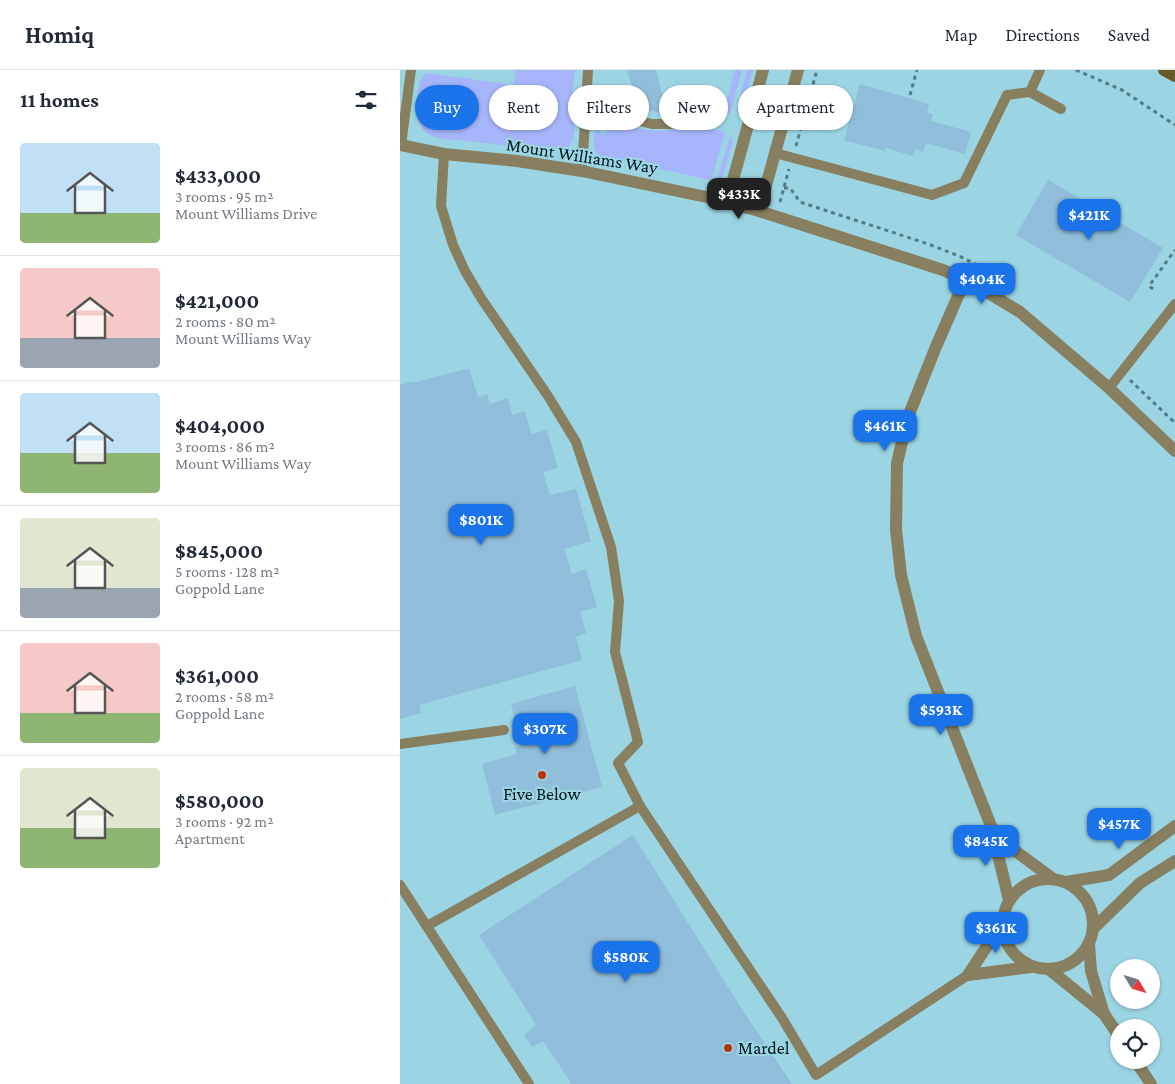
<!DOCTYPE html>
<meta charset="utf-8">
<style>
:root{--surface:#fff;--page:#f6f6f7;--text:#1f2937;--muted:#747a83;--line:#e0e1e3;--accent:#1a73e8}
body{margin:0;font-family:"Crimson Pro",serif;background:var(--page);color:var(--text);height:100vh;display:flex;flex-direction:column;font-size:19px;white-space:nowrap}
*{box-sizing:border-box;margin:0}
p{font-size:16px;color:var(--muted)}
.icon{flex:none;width:28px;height:28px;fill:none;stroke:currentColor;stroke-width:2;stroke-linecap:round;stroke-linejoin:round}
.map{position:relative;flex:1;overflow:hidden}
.side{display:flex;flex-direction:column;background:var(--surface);width:400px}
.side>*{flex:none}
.hud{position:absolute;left:15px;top:15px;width:475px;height:45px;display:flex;gap:10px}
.needle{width:32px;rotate:128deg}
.controls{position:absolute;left:710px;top:889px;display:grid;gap:10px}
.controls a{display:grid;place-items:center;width:50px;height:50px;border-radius:50%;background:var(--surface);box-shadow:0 1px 4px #0004;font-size:25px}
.price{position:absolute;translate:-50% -42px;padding:0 11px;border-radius:10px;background:var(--accent);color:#fff;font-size:16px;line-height:32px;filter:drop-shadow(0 1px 2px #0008)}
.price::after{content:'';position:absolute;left:50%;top:30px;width:15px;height:11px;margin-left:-8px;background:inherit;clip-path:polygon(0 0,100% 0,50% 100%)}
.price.active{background:#222;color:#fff}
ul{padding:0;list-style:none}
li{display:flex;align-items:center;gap:15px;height:125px;padding:0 20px}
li+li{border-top:1px solid var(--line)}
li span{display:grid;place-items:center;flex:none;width:140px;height:100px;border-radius:5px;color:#555}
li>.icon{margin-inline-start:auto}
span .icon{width:60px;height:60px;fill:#fffc;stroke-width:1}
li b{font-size:21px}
h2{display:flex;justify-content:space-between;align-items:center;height:60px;padding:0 20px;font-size:21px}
.chip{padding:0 18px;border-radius:22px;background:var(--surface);box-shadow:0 1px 4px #0004;font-size:18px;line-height:45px}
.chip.active{background:var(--accent);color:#fff}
header{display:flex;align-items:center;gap:30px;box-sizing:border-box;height:70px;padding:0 25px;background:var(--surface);border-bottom:1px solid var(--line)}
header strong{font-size:24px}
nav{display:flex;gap:28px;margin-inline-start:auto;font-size:18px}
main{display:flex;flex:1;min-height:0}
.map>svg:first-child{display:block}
.green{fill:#a6b4fa}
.building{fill:#90bdd9}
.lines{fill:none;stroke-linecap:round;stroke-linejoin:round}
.path{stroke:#537c86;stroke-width:3;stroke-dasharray:4 4;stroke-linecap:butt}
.service{stroke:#877f5f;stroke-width:10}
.tertiary{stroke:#877f5f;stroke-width:12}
.secondary{stroke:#675a29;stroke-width:12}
.poi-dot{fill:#bc3307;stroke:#9bd5e4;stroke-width:2}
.labels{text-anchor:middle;stroke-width:4.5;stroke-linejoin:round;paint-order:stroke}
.street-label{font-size:18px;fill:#01161b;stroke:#9bd5e4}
.poi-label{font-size:18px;fill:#01161b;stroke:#9bd5e4}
</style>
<header>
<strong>Homiq</strong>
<nav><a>Map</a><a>Directions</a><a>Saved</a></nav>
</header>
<main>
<section class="side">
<h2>11 homes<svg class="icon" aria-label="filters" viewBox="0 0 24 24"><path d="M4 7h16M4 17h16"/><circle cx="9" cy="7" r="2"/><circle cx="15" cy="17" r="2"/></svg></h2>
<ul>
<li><span style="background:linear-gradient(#bfe0f5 70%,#8fb573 0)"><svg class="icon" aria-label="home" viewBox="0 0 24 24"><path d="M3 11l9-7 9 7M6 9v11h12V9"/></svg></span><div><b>$433,000</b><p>3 rooms · 95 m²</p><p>Mount Williams Drive</p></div></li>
<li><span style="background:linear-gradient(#f6c9c9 70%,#9aa5b1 0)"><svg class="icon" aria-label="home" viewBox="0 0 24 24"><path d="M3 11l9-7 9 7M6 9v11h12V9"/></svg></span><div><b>$421,000</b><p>2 rooms · 80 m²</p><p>Mount Williams Way</p></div></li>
<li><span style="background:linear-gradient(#bfe0f5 60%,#8fb573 0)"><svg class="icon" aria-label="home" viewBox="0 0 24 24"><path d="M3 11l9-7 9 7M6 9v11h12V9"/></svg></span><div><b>$404,000</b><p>3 rooms · 86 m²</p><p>Mount Williams Way</p></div></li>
<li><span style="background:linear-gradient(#dfe7d0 70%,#9aa5b1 0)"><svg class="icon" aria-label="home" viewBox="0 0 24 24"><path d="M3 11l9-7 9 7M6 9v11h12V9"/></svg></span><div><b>$845,000</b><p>5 rooms · 128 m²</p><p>Goppold Lane</p></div></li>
<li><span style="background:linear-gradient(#f6c9c9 70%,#8fb573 0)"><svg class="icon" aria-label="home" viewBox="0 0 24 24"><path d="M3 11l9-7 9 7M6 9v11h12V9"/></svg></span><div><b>$361,000</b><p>2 rooms · 58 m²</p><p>Goppold Lane</p></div></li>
<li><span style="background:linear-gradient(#dfe7d0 60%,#8fb573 0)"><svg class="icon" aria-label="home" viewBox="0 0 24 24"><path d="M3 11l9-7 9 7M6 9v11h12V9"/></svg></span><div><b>$580,000</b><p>3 rooms · 92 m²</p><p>Apartment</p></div></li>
</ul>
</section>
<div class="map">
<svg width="775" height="1014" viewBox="0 0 775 1014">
<rect width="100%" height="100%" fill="#9bd5e4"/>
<g class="green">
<path d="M110 0H175C174 7 173 14 173 21 173 39 179 61 169 77L158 81 38 68C17 63 15 44 17 25 19 17 19 9 26 3L113 15 116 1Z"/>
<polygon points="335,0 342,0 330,44 311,38 309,33 311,26 327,30"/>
<polygon points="347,0 353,0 343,33 336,42"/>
<path d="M206 49 240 59 258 61 269 60 288 53 325 62 311 110 200 86C190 78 194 67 196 55L202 65 213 58Z"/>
<polygon points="330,67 333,71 323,106 317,110"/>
</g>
<g class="building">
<polygon points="227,0 256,0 267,45 238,37"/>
<polygon points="460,14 529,34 527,42 533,44 531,51 571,62 565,84 526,73 523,82 515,79 513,86 486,78 485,81 444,70"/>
<polygon points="648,110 763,178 730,232 616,165"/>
<polygon points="69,298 78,327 87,324 90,334 108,328 112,345 125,341 131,364 147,360 158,398 143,402 150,425 176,419 191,471 164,479 172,504 186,499 197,537 180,542 186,563 176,567 182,590 19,635 21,643 0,649 0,315 13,311 13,313"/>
<polygon points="175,616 202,717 95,745 82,694 117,684 115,677 122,675 111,634"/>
<polygon points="233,765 343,941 392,1014 172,1014 143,971 132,977 124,965 136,955 79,865"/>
</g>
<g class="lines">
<g class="path">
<polyline points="676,0 722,20 775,55"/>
<polyline points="510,25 517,0"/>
<polyline points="396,76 417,0"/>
<polyline points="384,118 390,118 400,132 528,174 559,186 600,206 598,211"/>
<polyline points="380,132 389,99"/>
<polyline points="753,219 749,216 775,180"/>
<polyline points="730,310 775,353"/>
</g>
<g class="service">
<polyline points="630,22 661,39"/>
<polyline points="186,38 252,54 274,54 291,40"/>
<polyline points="1,75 11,0"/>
<polyline points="375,83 532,125 564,113 607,25 630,22 640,0"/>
<polyline points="44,84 41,136 53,175 65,201 81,228 148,326 176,372 211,477 219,531 215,582 238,672 218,693 240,736 382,948 416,1005 568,905"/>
<polyline points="182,101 188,0"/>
<polyline points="709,318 775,234"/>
<polyline points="0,674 104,660"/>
<polyline points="0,815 129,1014"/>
<polyline points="27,856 240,736"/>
</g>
<g class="tertiary">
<polyline points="0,75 44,84 117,91 182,101 311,128 359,141 543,200 572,213 620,242 709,318 775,381"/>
<polyline points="327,132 363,0"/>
<polyline points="359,141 398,0"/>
<polyline points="565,210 535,279 508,347 497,393 496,460 501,505 516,566 591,756 609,830"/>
<polyline points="592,758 610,777 652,808"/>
<circle cx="648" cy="854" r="45"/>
<polyline points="666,812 709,805 775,756"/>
<polyline points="602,853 568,905 631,897"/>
<polyline points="693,859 740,813 775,791"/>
<polyline points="689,874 691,901 704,944 719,966"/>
<polyline points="650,900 704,944"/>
<polyline points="735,990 751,1014"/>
</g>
<polyline class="secondary" points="764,0 775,6"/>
</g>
<g class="poi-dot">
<circle cx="142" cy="705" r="5"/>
<circle cx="328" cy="978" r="5"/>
</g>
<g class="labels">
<g class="street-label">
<text transform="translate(182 86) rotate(9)" y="6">Mount Williams Way</text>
</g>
<g class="poi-label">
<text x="142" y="730">Five Below</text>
<text x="338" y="984" text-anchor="start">Mardel</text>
</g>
</g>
</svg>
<div class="controls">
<a><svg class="needle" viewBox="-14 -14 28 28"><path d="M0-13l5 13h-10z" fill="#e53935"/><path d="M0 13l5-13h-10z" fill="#747a83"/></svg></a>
<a><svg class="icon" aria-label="locate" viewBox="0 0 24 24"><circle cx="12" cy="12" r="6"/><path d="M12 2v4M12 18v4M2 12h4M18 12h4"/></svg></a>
</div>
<b class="price active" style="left:339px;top:150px">$433K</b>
<b class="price" style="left:689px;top:171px">$421K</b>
<b class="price" style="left:582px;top:235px">$404K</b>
<b class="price" style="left:485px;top:382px">$461K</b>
<b class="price" style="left:81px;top:476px">$801K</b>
<b class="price" style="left:541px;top:666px">$593K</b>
<b class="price" style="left:145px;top:685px">$307K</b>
<b class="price" style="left:719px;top:780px">$457K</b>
<b class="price" style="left:586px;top:797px">$845K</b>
<b class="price" style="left:596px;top:884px">$361K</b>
<b class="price" style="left:226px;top:913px">$580K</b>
<div class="hud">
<a class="chip active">Buy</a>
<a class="chip">Rent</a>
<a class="chip">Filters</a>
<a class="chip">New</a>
<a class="chip">Apartment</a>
</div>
</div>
</main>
